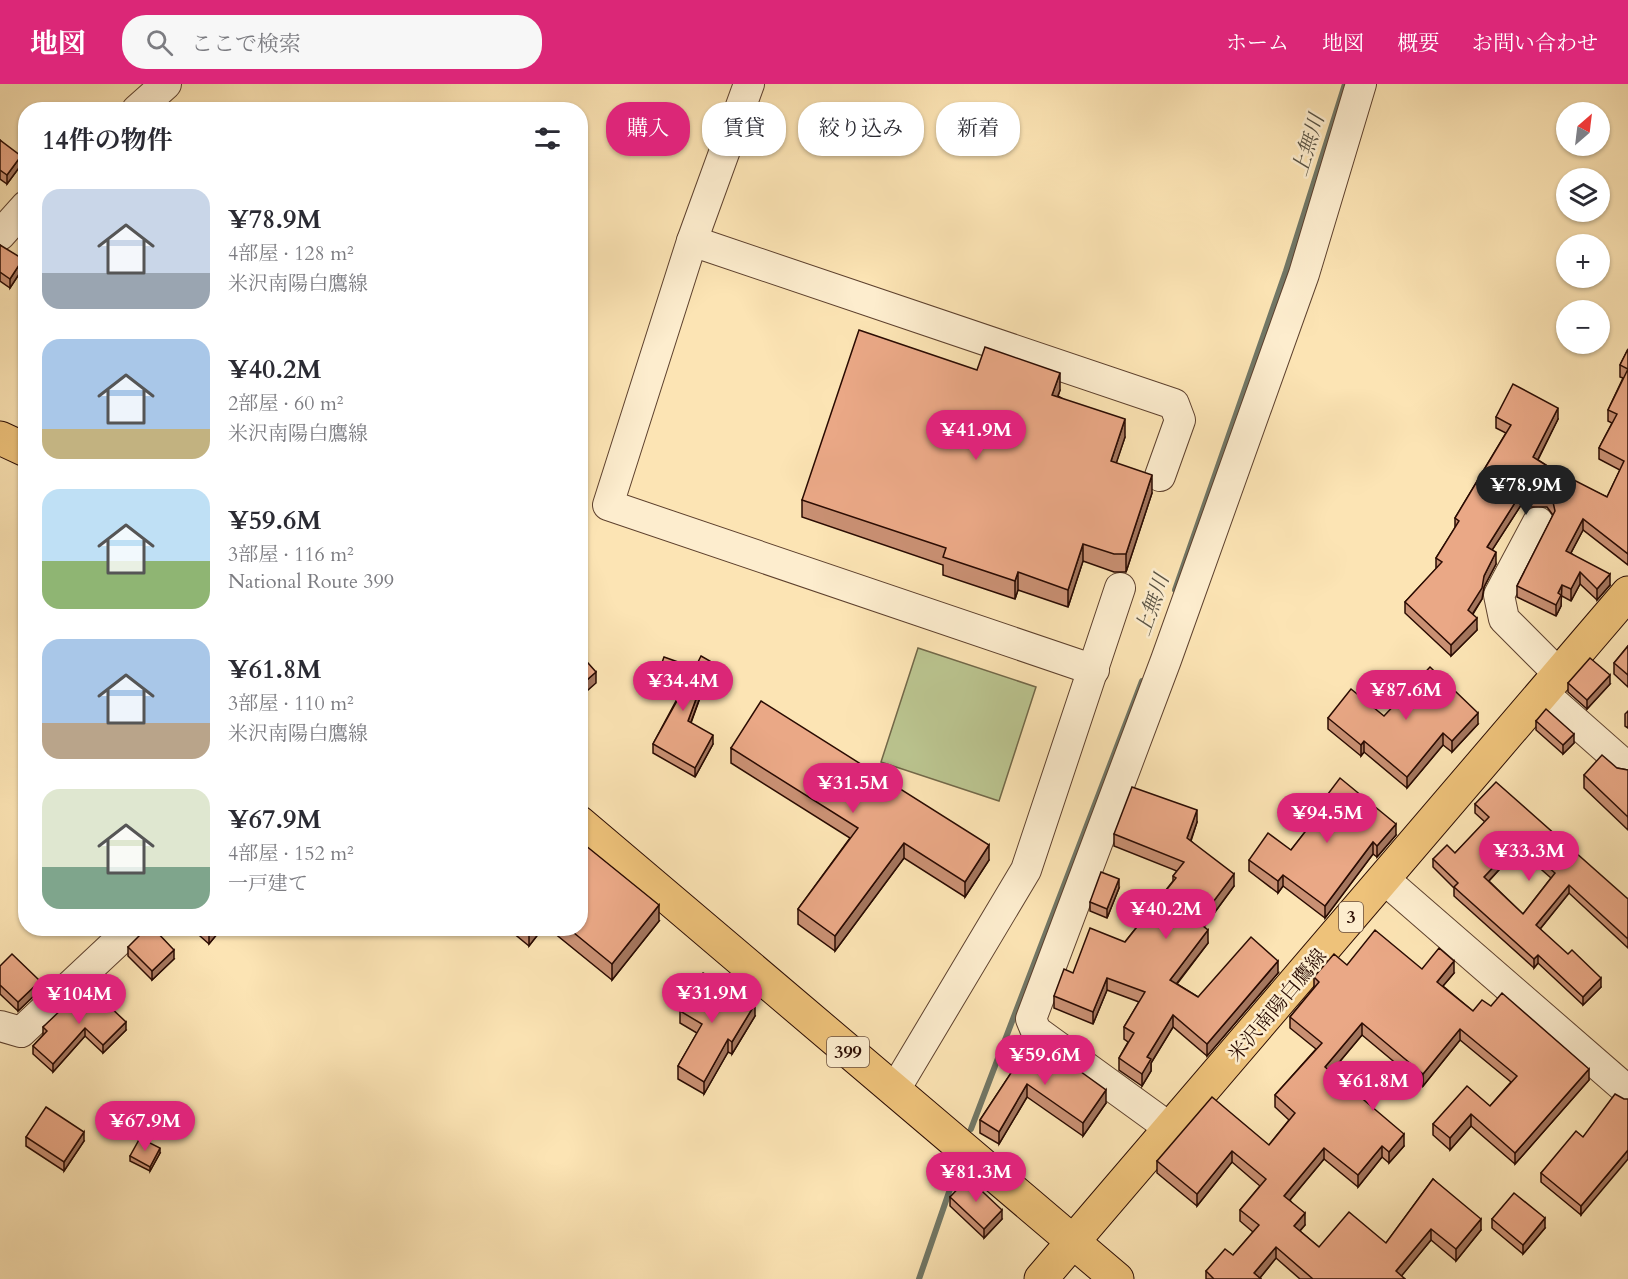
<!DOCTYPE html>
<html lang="ja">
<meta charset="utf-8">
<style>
:root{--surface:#fff;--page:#f7f7f7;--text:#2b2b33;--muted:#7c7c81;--accent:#db2777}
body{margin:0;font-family:Cardo,"Noto Serif JP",serif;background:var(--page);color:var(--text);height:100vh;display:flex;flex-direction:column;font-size:22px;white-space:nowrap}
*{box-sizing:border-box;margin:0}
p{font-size:20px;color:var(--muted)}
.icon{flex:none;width:33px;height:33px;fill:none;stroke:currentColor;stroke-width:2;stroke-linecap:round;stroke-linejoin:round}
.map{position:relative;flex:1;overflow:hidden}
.details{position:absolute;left:18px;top:18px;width:570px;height:834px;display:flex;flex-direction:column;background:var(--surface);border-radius:24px;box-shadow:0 2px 4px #0004}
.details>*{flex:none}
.banner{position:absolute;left:606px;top:18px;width:570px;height:54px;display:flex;gap:12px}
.needle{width:39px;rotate:28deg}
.fabs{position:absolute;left:1556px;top:18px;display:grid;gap:12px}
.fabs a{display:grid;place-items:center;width:54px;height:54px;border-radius:50%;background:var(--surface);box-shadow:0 2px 4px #0004;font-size:30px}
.price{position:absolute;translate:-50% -51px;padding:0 14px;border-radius:21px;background:var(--accent);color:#fff;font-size:20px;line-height:39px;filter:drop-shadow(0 2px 3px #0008)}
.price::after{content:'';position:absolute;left:50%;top:36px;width:18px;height:14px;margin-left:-9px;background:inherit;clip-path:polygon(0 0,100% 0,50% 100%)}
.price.on{background:#222;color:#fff}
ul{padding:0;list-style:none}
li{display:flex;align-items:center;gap:18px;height:150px;padding:0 24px}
li span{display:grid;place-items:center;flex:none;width:168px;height:120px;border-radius:18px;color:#555}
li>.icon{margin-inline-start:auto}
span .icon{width:72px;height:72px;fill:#fffc;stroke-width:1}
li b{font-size:26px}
h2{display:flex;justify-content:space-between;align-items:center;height:72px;padding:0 24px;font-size:26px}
.tag{padding:0 21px;border-radius:24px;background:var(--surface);box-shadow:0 2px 4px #0004;font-size:21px;line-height:54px}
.tag.on{background:var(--accent);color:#fff}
header{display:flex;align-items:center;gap:36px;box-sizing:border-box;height:84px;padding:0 30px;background:var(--accent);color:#fff}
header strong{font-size:28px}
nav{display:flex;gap:33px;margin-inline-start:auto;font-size:21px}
.search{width:420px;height:54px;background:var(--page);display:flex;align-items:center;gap:15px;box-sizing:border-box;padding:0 21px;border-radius:24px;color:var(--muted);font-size:22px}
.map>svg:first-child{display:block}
.green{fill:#bbc590;stroke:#726849;stroke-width:1.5}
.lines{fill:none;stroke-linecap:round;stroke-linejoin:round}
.stream{stroke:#717766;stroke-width:6}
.minor-casing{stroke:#5e412e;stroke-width:32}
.major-casing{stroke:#2a0b02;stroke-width:35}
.highway-casing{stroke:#2a0b02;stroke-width:35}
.minor{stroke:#fdedce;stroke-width:30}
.major{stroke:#eec27a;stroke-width:33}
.highway{stroke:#eec27a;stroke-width:33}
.wall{fill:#c99073;stroke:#2a0b02;stroke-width:1.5;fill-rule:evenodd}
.shaded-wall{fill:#a4765e;stroke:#2a0b02;stroke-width:1.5}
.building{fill:#eaa886;stroke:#2a0b02;stroke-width:1.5;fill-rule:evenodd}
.labels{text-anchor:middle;stroke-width:5;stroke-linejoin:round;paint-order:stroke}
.shield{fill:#fdedce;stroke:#694f3f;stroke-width:1.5}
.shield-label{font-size:18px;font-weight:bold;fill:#2a0b02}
.street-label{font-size:20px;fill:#2a0b02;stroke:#fdedce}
.water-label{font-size:21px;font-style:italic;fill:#595344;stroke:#fdedce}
</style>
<header>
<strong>地図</strong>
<div class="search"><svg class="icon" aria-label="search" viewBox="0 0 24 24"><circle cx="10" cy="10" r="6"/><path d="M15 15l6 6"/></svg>ここで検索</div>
<nav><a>ホーム</a><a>地図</a><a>概要</a><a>お問い合わせ</a></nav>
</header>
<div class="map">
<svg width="1628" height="1195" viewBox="0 0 1628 1195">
<rect width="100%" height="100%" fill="#fce4b4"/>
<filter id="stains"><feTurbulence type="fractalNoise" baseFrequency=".00333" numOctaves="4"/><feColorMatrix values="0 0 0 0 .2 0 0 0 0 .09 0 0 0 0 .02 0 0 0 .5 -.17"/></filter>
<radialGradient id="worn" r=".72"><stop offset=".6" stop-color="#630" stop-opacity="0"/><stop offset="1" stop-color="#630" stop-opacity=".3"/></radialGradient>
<polygon class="green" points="918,564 1036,603 999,717 881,678"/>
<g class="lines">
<g class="stream">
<polyline points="1175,506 1286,187 1345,0"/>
<polyline points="971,1045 1142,597"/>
<polyline points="919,1195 957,1085"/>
</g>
<g class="minor-casing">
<g id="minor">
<polyline points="749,0 692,157 608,421 1094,586"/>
<polyline points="137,26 166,0"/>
<polyline points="0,151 26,122"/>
<polyline points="692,157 1174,320 1180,336 1160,392"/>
<polyline points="1538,438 1499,511 1504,535 1559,590"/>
<polyline points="1543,609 1628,684"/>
<polyline points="1384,795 1628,1007"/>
<polyline points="0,942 21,948 132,844"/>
<polyline points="894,1007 1026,786 1120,504"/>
<polyline points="1171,1045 1036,947 1031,935 1166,576 1304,190 1361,0"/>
</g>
</g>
<g class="major-casing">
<polyline id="major" points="1041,1195 1628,509"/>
</g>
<g class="highway-casing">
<g id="highway">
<polyline points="0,354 26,366"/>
<polyline points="580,739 1117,1195"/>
</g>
</g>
<use href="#minor" class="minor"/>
<use href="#major" class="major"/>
<use href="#highway" class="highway"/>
</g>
<g class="wall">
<polygon points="0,56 21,81 7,100 0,95"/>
<polygon points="0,161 23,184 10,204 0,197"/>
<polygon points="1628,265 1628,481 1583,446 1571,469 1610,501 1597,516 1580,500 1571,517 1562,512 1561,514 1561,522 1556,532 1517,513 1517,502 1553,431 1547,423 1531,423 1523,418 1492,466 1496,480 1484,503 1482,515 1473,530 1477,546 1451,572 1405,529 1405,518 1436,485 1436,474 1455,444 1455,434 1506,349 1496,344 1496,333 1558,335 1538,376 1569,396 1607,413 1620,386 1599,375 1599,364 1612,339 1608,337 1608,326 1623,294 1620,293 1620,281"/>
<polygon points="977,286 1060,306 1058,312 1125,353 1116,379 1152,409 1126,488 1114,488 1083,477 1068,523 1018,506 1015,515 943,491 943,481 802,433 802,416"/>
<polygon points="1628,562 1628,603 1614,590 1614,579"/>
<polygon points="695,584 710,586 691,639 713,660 695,693 653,669 653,660 677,615 655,607 655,598"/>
<polygon points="1568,599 1610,600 1587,625 1568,608"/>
<polygon points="1628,627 1628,644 1625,642 1625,630"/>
<polygon points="1384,632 1478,640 1452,668 1443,661 1407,704 1364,668 1361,672 1328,645 1328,634"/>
<polygon points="1536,637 1574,659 1563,670 1536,646"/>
<polygon points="731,664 989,776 965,813 904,774 835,867 798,840 798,825 850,754 731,679"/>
<polygon points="1617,684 1628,686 1628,746 1584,704 1584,691"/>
<path d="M1475 720 1628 815V864L1569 809 1540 845 1601 903 1583 921 1538 879 1534 884 1454 812V804L1433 783V775L1455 769 1485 738 1475 729ZM1518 765 1551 794 1523 830 1489 797Z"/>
<polygon points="1312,731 1396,751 1377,773 1373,770 1325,834 1283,802 1278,809 1249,787 1249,776 1291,766 1312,739"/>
<polygon points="1197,738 1191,757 1234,802 1204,843 1208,859 1177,900 1198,913 1278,889 1207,972 1173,943 1151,979 1151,987 1142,1002 1119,986 1119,974 1128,958 1124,955 1124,943 1139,918 1107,906 1093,940 1054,924 1054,912 1073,889 1125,858 1173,797 1173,792 1177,787 1114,762 1114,750"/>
<polygon points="1119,804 1107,834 1090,827 1090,818"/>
<polygon points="659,837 612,896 548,844 580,844"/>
<polygon points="191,844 222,844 209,860"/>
<polygon points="507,844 543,844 529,862"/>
<polygon points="128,863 174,875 152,896 128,872"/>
<polygon points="1347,881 1422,885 1454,889 1443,902 1473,927 1589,996 1515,1080 1471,1042 1450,1066 1433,1051 1433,1040 1490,1022 1511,998 1460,956 1423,1002 1362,951 1331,988 1404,1062 1389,1079 1382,1073 1358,1103 1324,1075 1290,1116 1305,1141 1300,1147 1319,1163 1386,1159 1433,1095 1481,1146 1456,1177 1431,1156 1401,1192 1405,1195 1300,1195 1276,1174 1260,1194 1261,1195 1206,1195 1206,1187 1233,1171 1253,1148 1240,1137 1240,1126 1260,1102 1232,1078 1197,1122 1157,1089 1157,1077 1269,1061 1289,1036 1275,1023 1275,1011 1316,965 1290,944 1290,933 1314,904 1314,893"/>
<polygon points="0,882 40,906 18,927 0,910"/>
<polygon points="68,925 126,946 103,969 85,952 53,988 33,970 33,962 43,951 43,943"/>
<polygon points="680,927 755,932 732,970 728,968 704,1010 678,995 678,982 697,949 680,939"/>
<polygon points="1034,954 1106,1019 1083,1052 1027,1013 999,1060 980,1049 980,1036"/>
<polygon points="26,1053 84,1057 64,1087 26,1062"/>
<polygon points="1583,1053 1581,1131 1541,1098 1541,1089"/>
<polygon points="160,1069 150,1087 130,1077 130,1072"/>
<polygon points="950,1113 1002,1135 984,1154 950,1122"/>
<polygon points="1492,1135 1545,1144 1523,1170 1492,1144"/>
</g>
<g class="shaded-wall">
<polygon points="21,72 21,81 7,100 7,91"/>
<polygon points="23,175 23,184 10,204 10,195"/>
<polygon points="1060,289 1060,306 1052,328 1052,311"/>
<polygon points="1558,324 1558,335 1533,385 1533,373"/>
<polygon points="1125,335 1125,353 1111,395 1111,377"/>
<polygon points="1152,391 1152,409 1126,488 1126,470"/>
<polygon points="1523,406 1523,418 1487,474 1487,463"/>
<polygon points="1583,435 1583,446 1566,478 1566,467"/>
<polygon points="1083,460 1083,477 1068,523 1068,506"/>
<polygon points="1496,468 1496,480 1484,503 1482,515 1468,537 1468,526 1484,492"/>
<polygon points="1018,488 1018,506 1015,515 1015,497"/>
<polygon points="1580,488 1580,500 1571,517 1571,505"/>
<polygon points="1610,490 1610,501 1597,516 1597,505"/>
<polygon points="1562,501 1561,522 1556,532 1556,521 1558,509"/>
<polygon points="1477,534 1477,546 1451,572 1451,561"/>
<polygon points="710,577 710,586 688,646 688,637"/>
<polygon points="596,588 596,599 580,613 580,602"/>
<polygon points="1610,591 1610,600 1587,625 1587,616"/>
<polygon points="1478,629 1478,640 1452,668 1452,657"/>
<polygon points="1443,649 1443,661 1407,704 1407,693"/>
<polygon points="1574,650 1574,659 1563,670 1563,661"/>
<polygon points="713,651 713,660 695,693 695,684"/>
<polygon points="1364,657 1364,668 1361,672 1361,661"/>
<polygon points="1197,726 1197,738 1187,767 1187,754"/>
<polygon points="1396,740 1396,751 1377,773 1377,762"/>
<polygon points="1518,757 1518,765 1484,802 1484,793"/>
<polygon points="1373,758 1373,770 1325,834 1325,822"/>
<polygon points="904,759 904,774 835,867 835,852"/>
<polygon points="989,761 989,776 965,813 965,798"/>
<polygon points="1234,790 1234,802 1198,851 1198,838"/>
<polygon points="1283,791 1283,802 1278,809 1278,797"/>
<polygon points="1119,795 1119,804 1107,834 1107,825"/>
<polygon points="1569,801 1569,809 1536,850 1536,841"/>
<polygon points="659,821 659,837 612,896 612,880"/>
<polygon points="214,844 222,844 209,860 209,851"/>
<polygon points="530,844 543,844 529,862 529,846"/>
<polygon points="1208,846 1208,859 1170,908 1170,896"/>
<polygon points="174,866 174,875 152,896 152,887"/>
<polygon points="1538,871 1538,879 1534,884 1534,875"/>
<polygon points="1278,877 1278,889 1207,972 1207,960"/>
<polygon points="1454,877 1454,889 1437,909 1437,898"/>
<polygon points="1107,894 1107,906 1093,940 1093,928"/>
<polygon points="1601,894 1601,903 1583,921 1583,913"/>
<polygon points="40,897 40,906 18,927 18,918"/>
<polygon points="755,920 755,932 732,970 732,958"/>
<polygon points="1173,931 1173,943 1151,979 1151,987 1142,1002 1142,990 1147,973"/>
<polygon points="126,938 126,946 103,969 103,961"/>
<polygon points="1362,939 1362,951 1325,995 1325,983"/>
<polygon points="85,944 85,952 53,988 53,980"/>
<polygon points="1460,945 1460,956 1423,1002 1423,990"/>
<polygon points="728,955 728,968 704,1010 704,998"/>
<polygon points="1589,985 1589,996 1515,1080 1515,1069"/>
<polygon points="1027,1000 1027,1013 999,1060 999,1048"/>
<polygon points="1106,1006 1106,1019 1083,1052 1083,1039"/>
<polygon points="1471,1030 1471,1042 1450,1066 1450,1054"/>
<polygon points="84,1048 84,1057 64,1087 64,1078"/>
<polygon points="1404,1050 1404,1062 1389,1079 1389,1068"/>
<polygon points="1382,1062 1382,1073 1358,1103 1358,1091"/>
<polygon points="160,1064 160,1069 150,1087 150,1083"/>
<polygon points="1324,1064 1324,1075 1284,1123 1284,1112"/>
<polygon points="1628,1066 1628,1075 1581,1131 1581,1122"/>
<polygon points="1232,1067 1232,1078 1197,1122 1197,1110"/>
<polygon points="1002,1126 1002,1135 984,1154 984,1145"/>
<polygon points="1305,1129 1305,1141 1294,1153 1294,1142"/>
<polygon points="1545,1134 1545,1144 1523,1170 1523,1161"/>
<polygon points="1481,1135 1481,1146 1456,1177 1456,1165"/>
<polygon points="1431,1145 1431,1156 1399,1195 1396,1187"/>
<polygon points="1276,1163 1276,1174 1259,1195 1254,1189"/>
</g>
<g class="building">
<polygon points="0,56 21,72 7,91 0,86"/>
<polygon points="0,161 23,175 10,195 0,188"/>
<polygon points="859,246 977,286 985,263 1060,289 1052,311 1125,335 1111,377 1152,391 1126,470 1114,470 1083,460 1068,506 1018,488 1015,497 943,473 946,464 802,416"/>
<polygon points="1628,265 1628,470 1583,435 1566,467 1610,490 1597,505 1580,488 1571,505 1562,501 1558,509 1561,511 1556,521 1517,502 1555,427 1553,418 1547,412 1531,411 1523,406 1487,463 1496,468 1484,492 1482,504 1468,526 1477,534 1451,561 1405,518 1442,478 1436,474 1459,437 1455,434 1511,341 1496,333 1513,300 1558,324 1533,373 1569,396 1570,394 1607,413 1624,377 1599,364 1617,330 1608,326 1628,285 1620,281"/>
<polygon points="1628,562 1628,591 1614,579"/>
<polygon points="580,570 596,588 580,602"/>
<polygon points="701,572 710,577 688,637 713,651 695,684 653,660 682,608 655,598 664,573 695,584"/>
<polygon points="1590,574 1610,591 1587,616 1568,599"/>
<polygon points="1430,583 1478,629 1452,657 1443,649 1407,693 1364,657 1361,661 1328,634 1351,605 1384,632"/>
<polygon points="761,617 989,761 965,798 904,759 835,852 798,825 858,744 731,664"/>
<polygon points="1546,625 1574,650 1563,661 1536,637"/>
<polygon points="1602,671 1617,684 1628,686 1628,733 1584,691"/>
<polygon points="1340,694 1396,740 1377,762 1373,758 1325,822 1283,791 1278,797 1249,776 1268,749 1291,766 1316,734 1312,731"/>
<path d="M1496 698 1628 815V855L1569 801 1536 841 1568 870 1572 866 1601 894 1583 913 1538 871 1534 875 1454 803 1458 799 1433 775 1447 761 1455 769 1489 733 1475 720ZM1518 757 1555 789 1523 830 1484 793Z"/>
<polygon points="1132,703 1197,726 1187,754 1234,790 1198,838 1208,846 1170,896 1198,913 1251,853 1278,877 1207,960 1173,931 1147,973 1151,975 1142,990 1119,974 1134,949 1124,943 1145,908 1107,894 1093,928 1054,912 1064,885 1073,889 1090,844 1125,858 1176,794 1173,792 1184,778 1114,750"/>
<polygon points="580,757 659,821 612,880 568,844 580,844"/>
<polygon points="1101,788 1119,795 1107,825 1090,818"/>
<polygon points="147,844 153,844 174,866 152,887 128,863"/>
<polygon points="202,844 214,844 209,851"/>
<polygon points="1375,846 1422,885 1439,864 1454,877 1437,898 1473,927 1482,916 1491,922 1502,909 1589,985 1515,1069 1471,1030 1450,1054 1433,1040 1467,1002 1490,1022 1517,992 1460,945 1423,990 1362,939 1325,983 1404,1050 1389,1068 1382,1062 1358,1091 1324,1064 1284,1112 1305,1129 1294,1142 1319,1163 1349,1128 1386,1159 1433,1095 1481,1135 1456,1165 1431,1145 1396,1187 1405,1195 1313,1195 1276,1163 1254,1189 1261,1195 1214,1195 1206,1187 1225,1165 1233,1171 1259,1141 1240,1126 1266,1095 1232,1067 1197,1110 1157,1077 1212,1013 1269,1061 1295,1029 1275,1011 1322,959 1290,933 1319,898 1314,893 1334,870 1347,881"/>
<polygon points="12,870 40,897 18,918 0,901 0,882"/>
<polygon points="703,889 755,920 732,958 728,955 704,998 678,982 702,940 680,927"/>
<polygon points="89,903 126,938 103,961 85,944 53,980 33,962 47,947 43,943 65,922 68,925"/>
<polygon points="1034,954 1106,1006 1083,1039 1027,1000 999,1048 980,1036"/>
<polygon points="1615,1010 1624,1015 1628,1015 1628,1066 1581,1122 1541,1089 1576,1047 1583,1053"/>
<polygon points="46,1023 84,1048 64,1078 26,1053"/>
<polygon points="140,1054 160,1064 150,1083 130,1072"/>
<polygon points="968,1094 1002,1126 984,1145 950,1113"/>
<polygon points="1514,1109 1545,1134 1523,1161 1492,1135"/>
</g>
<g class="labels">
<g class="shield">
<rect x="1339" y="818" width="24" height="30" rx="4.5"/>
<rect x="827" y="953" width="42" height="30" rx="4.5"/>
</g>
<g class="shield-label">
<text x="1351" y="839">3</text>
<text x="848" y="974">399</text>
</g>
<g class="street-label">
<text transform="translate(1277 921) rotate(-50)" y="7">米沢南陽白鷹線</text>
</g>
<g class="water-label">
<text transform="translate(1308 61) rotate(-73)" y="7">上無川</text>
<text transform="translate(1152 521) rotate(-71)" y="7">上無川</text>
</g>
</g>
<rect width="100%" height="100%" filter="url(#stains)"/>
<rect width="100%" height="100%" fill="url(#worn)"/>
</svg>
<div class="fabs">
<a><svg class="needle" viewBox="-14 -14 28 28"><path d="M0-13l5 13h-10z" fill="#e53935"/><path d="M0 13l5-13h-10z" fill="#7c7c81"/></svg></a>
<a><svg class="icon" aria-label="layers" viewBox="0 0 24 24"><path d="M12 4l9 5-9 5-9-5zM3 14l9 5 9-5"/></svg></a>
<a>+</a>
<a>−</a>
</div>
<b class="price" style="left:976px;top:377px">¥41.9M</b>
<b class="price on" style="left:1526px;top:432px">¥78.9M</b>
<b class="price" style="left:683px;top:628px">¥34.4M</b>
<b class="price" style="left:1406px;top:637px">¥87.6M</b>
<b class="price" style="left:853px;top:730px">¥31.5M</b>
<b class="price" style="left:1327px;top:760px">¥94.5M</b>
<b class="price" style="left:1529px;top:798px">¥33.3M</b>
<b class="price" style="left:1166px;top:856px">¥40.2M</b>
<b class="price" style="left:712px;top:940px">¥31.9M</b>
<b class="price" style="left:79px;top:941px">¥104M</b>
<b class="price" style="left:1045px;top:1002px">¥59.6M</b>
<b class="price" style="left:1373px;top:1028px">¥61.8M</b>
<b class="price" style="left:145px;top:1068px">¥67.9M</b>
<b class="price" style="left:976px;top:1119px">¥81.3M</b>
<div class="banner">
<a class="tag on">購入</a>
<a class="tag">賃貸</a>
<a class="tag">絞り込み</a>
<a class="tag">新着</a>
</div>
<section class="details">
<h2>14件の物件<svg class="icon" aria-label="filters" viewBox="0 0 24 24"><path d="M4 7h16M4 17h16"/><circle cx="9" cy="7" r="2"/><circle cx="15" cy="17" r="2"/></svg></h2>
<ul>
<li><span style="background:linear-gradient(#c9d6e8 70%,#9aa5b1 0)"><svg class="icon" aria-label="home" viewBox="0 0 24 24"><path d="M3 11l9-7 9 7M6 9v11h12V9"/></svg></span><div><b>¥78.9M</b><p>4部屋 · 128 m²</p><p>米沢南陽白鷹線</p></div></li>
<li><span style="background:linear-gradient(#a9c7e8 75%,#c2b280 0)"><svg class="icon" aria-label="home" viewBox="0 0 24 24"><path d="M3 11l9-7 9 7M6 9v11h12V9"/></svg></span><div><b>¥40.2M</b><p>2部屋 · 60 m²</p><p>米沢南陽白鷹線</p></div></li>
<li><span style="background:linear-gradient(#bfe0f5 60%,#8fb573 0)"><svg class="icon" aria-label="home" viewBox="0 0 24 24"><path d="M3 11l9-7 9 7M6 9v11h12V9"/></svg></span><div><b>¥59.6M</b><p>3部屋 · 116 m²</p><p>National Route 399</p></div></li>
<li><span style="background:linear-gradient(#a9c7e8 70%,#b9a48a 0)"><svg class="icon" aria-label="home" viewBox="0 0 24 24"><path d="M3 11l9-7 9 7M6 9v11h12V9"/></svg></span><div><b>¥61.8M</b><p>3部屋 · 110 m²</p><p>米沢南陽白鷹線</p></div></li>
<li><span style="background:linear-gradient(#dfe7d0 65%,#7fa58c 0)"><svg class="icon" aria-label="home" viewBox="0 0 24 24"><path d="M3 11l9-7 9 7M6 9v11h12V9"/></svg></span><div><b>¥67.9M</b><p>4部屋 · 152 m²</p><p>一戸建て</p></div></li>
</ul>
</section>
</div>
